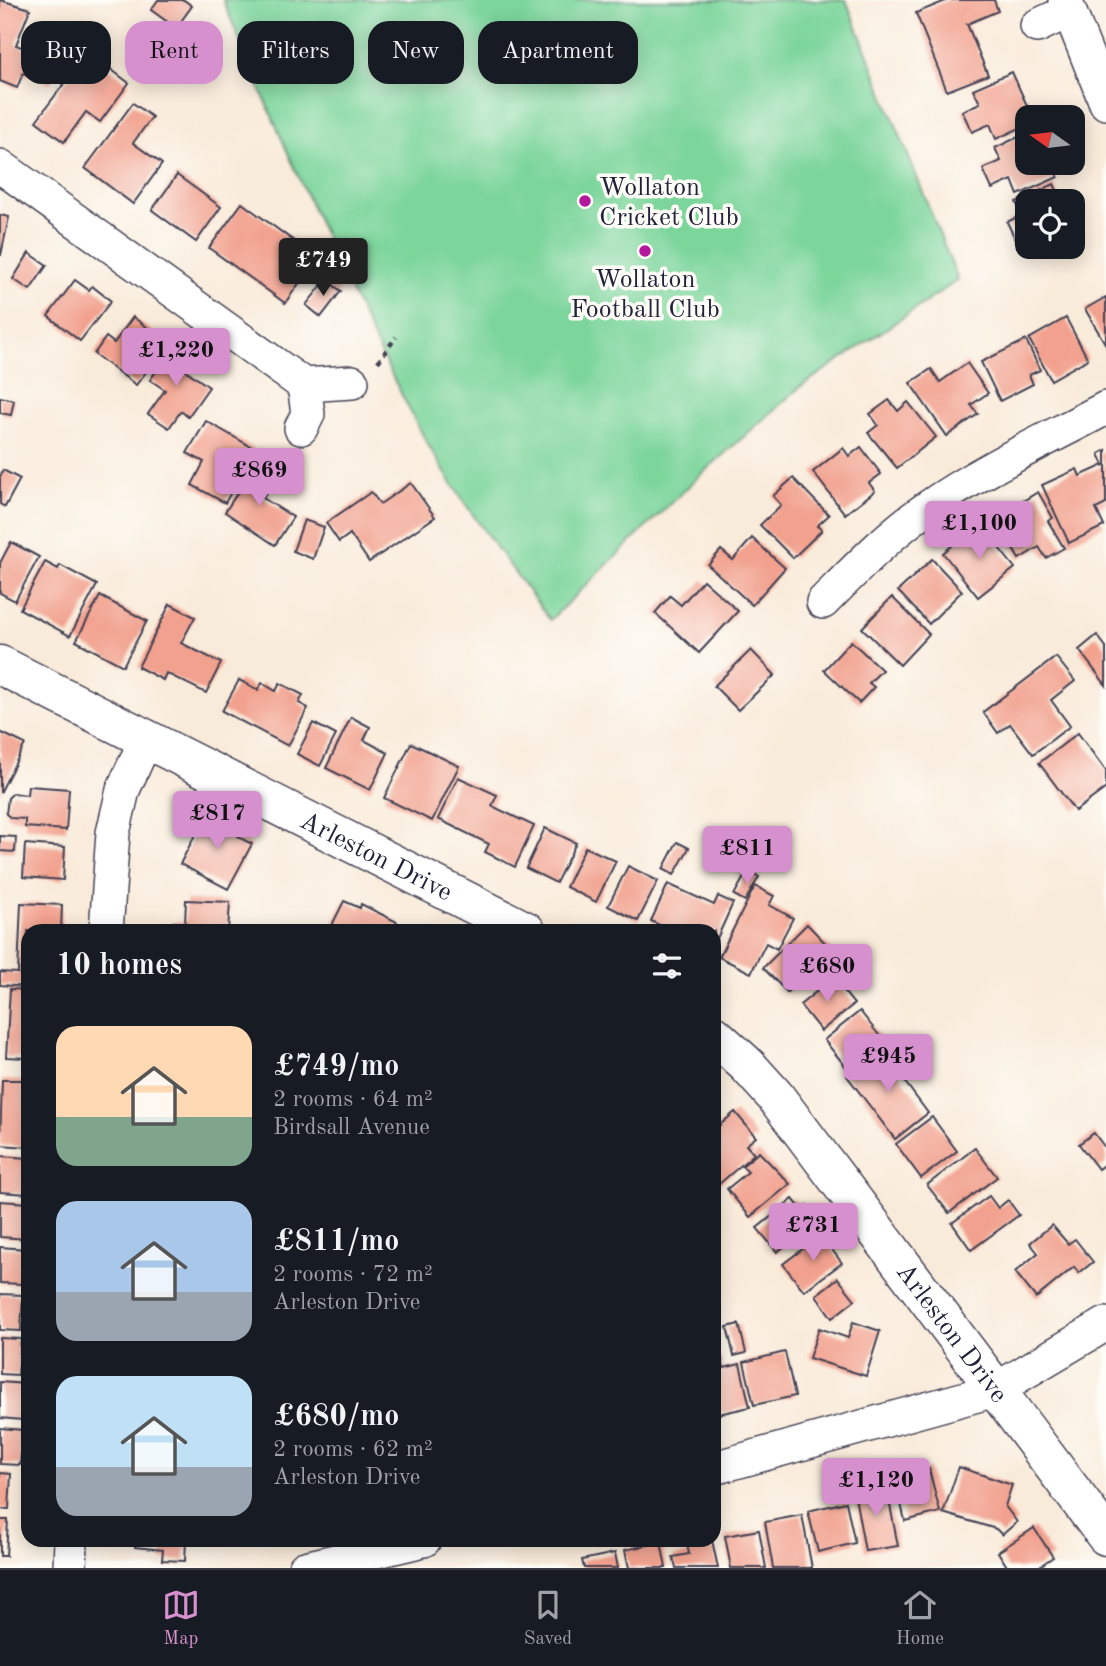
<!DOCTYPE html>
<meta charset="utf-8">
<style>
:root{--surface:#171b24;--page:#242831;--text:#f1f3f6;--muted:#9ea1a6;--line:#363941;--accent:#d690ce}
body{margin:0;font-family:"Old Standard TT",serif;background:var(--page);color:var(--text);height:100vh;display:flex;flex-direction:column;font-size:26px;white-space:nowrap}
*{box-sizing:border-box;margin:0}
p{font-size:23px;color:var(--muted)}
.icon{flex:none;width:38px;height:38px;fill:none;stroke:currentColor;stroke-width:2;stroke-linecap:round;stroke-linejoin:round}
.map{position:relative;flex:1;overflow:hidden}
.panel{position:absolute;left:21px;top:924px;width:700px;height:623px;display:flex;flex-direction:column;background:var(--surface);border-radius:21px;box-shadow:0 4px 18px #0003}
.panel>*{flex:none}
.banner{position:absolute;left:21px;top:21px;width:700px;height:63px;display:flex;gap:14px}
.needle{width:46px;rotate:284deg}
.tools{position:absolute;left:1015px;top:105px;display:grid;gap:14px}
.tools a{display:grid;place-items:center;width:70px;height:70px;border-radius:14px;background:var(--surface);box-shadow:0 4px 18px #0003;font-size:35px}
.price{position:absolute;translate:-50% -60px;padding:0 16px;border-radius:7px;background:var(--accent);color:#111;font-size:23px;line-height:46px;filter:drop-shadow(0 2px 4px #0008)}
.price::after{content:'';position:absolute;left:50%;top:42px;width:21px;height:16px;margin-left:-10px;background:inherit;clip-path:polygon(0 0,100% 0,50% 100%)}
.price.current{background:#222;color:#fff}
ul{padding:0;list-style:none}
li{display:flex;align-items:center;gap:21px;height:175px;padding:0 35px}
li span{display:grid;place-items:center;flex:none;width:196px;height:140px;border-radius:21px;color:#555}
li>.icon{margin-inline-start:auto}
span .icon{width:84px;height:84px;fill:#fffc;stroke-width:1}
li b{font-size:30px}
h2{display:flex;justify-content:space-between;align-items:center;height:84px;padding:0 35px;font-size:30px}
.tag{padding:0 24px;border-radius:21px;background:var(--surface);box-shadow:0 4px 18px #0003;font-size:24px;line-height:63px}
.tag.current{background:var(--accent);color:#111}
.menu{display:flex;justify-content:space-around;align-items:center;height:98px;border-top:2px solid var(--line);background:var(--surface);font-size:19px;color:var(--muted)}
.menu a{display:grid;justify-items:center;gap:4px}
.menu .current{color:var(--accent)}
.map>svg:first-child{display:block}
.green{fill:#7cd59b;stroke:#4f7c6b;stroke-width:2}
.building{fill:#f2a18e}
.lines{fill:none;stroke-linecap:round;stroke-linejoin:round}
.minor-casing{stroke:#424053;stroke-width:36}
.tertiary-casing{stroke:#424053;stroke-width:41}
.path{stroke:#424053;stroke-width:4.5;stroke-dasharray:5 5;stroke-linecap:butt}
.minor{stroke:#fff;stroke-width:33}
.tertiary{stroke:#fff;stroke-width:38}
.poi-dot{fill:#b5179e;stroke:#fdfcf7;stroke-width:2.5}
.labels{text-anchor:middle;stroke-width:7;stroke-linejoin:round;paint-order:stroke}
.poi-label{font-size:26px;fill:#22223b;stroke:#fdfcf7;text-anchor:start}
.street-label{font-size:26px;fill:#22223b;stroke:#fdfcf7}
</style>
<div class="map">
<svg width="1106" height="1568" viewBox="0 0 1106 1568">
<rect width="100%" height="100%" fill="#fdfcf7"/>
<filter id="ink" filterUnits="userSpaceOnUse"><feTurbulence type="fractalNoise" baseFrequency=".0143" numOctaves="2"/><feDisplacementMap in="SourceGraphic" scale="14" xChannelSelector="R" yChannelSelector="G"/><feConvolveMatrix kernelMatrix="1 2 1 2 8 2 1 2 1" color-interpolation-filters="sRGB"/></filter>
<filter id="wash" filterUnits="userSpaceOnUse"><feTurbulence type="fractalNoise" baseFrequency=".00686" numOctaves="4" result="noise"/><feDisplacementMap in="SourceGraphic" scale="28" xChannelSelector="R" yChannelSelector="G"/><feGaussianBlur stdDeviation="1.57" result="paint"/><feColorMatrix in="noise" values="0 0 0 0 0 0 0 0 0 0 0 0 0 0 0 0 0 1.4 0 .05"/><feComposite in="paint" operator="in"/></filter>
<g filter="url(#wash)">
<rect width="100%" height="100%" fill="#f9ebda"/>
<path class="green" d="M223 0H846L958 280 800 387 699 476 550 620C505 558 455 496 419 428 346 289 283 145 223 0Z"/>
<g id="blocks">
<g class="building">
<polygon points="0,0 30,9 16,45 58,61 50,83 23,73 17,88 0,81"/>
<polygon points="158,0 184,0 192,6 176,28 151,10"/>
<polygon points="948,0 994,0 998,11 967,24 988,75 947,91 916,13"/>
<polygon points="88,52 129,83 100,122 86,112 64,142 36,121"/>
<polygon points="1012,72 1032,117 1027,117 1027,125 996,139 990,124 972,132 962,111 980,103 973,89"/>
<polygon points="133,103 152,117 133,143 162,164 133,204 85,168"/>
<polygon points="1027,133 1027,163 1051,163 1058,177 1018,195 1012,180 992,189 983,169 1001,161 995,148"/>
<polygon points="177,175 221,207 196,242 152,210"/>
<polygon points="1054,184 1062,201 1027,201 1027,241 1018,245 1007,222 1022,215 1016,202"/>
<polygon points="242,203 317,258 285,303 209,248"/>
<polygon points="0,215 9,217 1,255 0,255"/>
<polygon points="29,253 47,265 30,290 13,279"/>
<polygon points="75,280 89,290 92,286 111,301 80,341 48,316"/>
<polygon points="326,280 341,291 321,317 306,305"/>
<polygon points="1106,297 1106,345 1085,309"/>
<polygon points="133,317 168,343 136,385 94,354 106,337 114,343"/>
<polygon points="1066,318 1088,359 1051,380 1029,339"/>
<polygon points="1026,340 1040,370 1029,375 1033,384 1000,401 981,362"/>
<polygon points="175,344 193,356 184,369 209,387 188,417 181,411 169,428 148,414 165,390 150,380"/>
<polygon points="967,363 988,393 971,405 978,414 947,436 910,383 931,369 940,382"/>
<polygon points="0,397 14,400 11,415 0,413"/>
<polygon points="889,400 898,411 908,402 936,437 897,468 868,433 878,425 870,414"/>
<polygon points="206,421 255,449 225,503 192,485 204,462 187,453"/>
<polygon points="861,447 881,474 869,483 875,491 845,514 813,472 843,448 849,456"/>
<polygon points="1106,450 1106,504 1096,509 1104,526 1069,543 1042,485 1077,469 1080,476 1104,465 1099,454"/>
<polygon points="255,466 275,480 263,498 293,517 275,545 225,512"/>
<polygon points="3,470 20,479 5,507 0,504 0,477"/>
<polygon points="793,478 829,515 817,526 822,530 793,558 760,525 781,505 773,496"/>
<polygon points="411,483 435,517 369,562 350,534 339,542 326,523 371,492 380,504"/>
<polygon points="1038,492 1053,518 1048,521 1064,548 1046,558 1039,547 1019,559 995,518"/>
<polygon points="304,520 324,527 313,559 293,551"/>
<polygon points="980,524 1015,568 978,597 943,553"/>
<polygon points="752,538 785,568 752,605 708,565 721,550 733,560"/>
<polygon points="11,542 39,557 15,601 0,593 0,563"/>
<polygon points="932,559 962,591 929,624 898,591"/>
<polygon points="45,562 58,569 60,565 97,585 70,636 20,609"/>
<polygon points="703,580 738,611 699,653 655,613 670,596 681,605"/>
<polygon points="100,596 147,621 123,666 76,641"/>
<polygon points="892,597 929,634 900,665 862,628"/>
<polygon points="170,604 195,617 181,643 221,663 206,693 166,673 163,680 138,667"/>
<polygon points="1097,635 1106,647 1106,685 1079,650"/>
<polygon points="851,641 882,670 869,683 874,687 859,703 824,670"/>
<polygon points="751,650 775,675 738,710 714,686"/>
<polygon points="1056,657 1075,681 1051,700 1070,726 1033,754 1010,724 998,733 983,712"/>
<polygon points="239,680 258,690 262,683 276,691 280,683 303,695 299,703 308,708 288,746 222,711"/>
<polygon points="351,717 370,727 364,740 388,753 370,790 326,768"/>
<polygon points="313,723 336,735 320,766 297,754"/>
<polygon points="0,732 25,744 0,793"/>
<polygon points="1078,733 1106,771 1106,788 1075,811 1039,763"/>
<polygon points="411,743 459,766 432,821 384,798"/>
<polygon points="458,777 497,795 492,806 534,826 515,867 485,852 489,844 438,819"/>
<polygon points="28,786 69,789 66,830 25,827 25,819 11,818 6,814 8,798 13,793 27,795"/>
<polygon points="207,812 243,830 238,837 252,844 228,889 180,864"/>
<polygon points="545,828 576,843 556,883 526,868"/>
<polygon points="0,836 16,837 15,852 0,851"/>
<polygon points="677,842 689,848 674,875 663,869"/>
<polygon points="25,844 65,847 63,880 23,877"/>
<polygon points="585,847 616,861 596,902 566,887"/>
<polygon points="628,866 658,881 638,921 608,906"/>
<polygon points="748,870 759,877 745,901 734,895"/>
<polygon points="668,884 714,905 718,896 733,903 714,945 714,931 672,931 651,921"/>
<polygon points="755,886 774,896 769,905 793,918 777,949 766,943 751,973 719,957"/>
<polygon points="186,900 230,902 228,931 173,931 173,922 185,923"/>
<polygon points="344,901 360,908 361,904 397,922 395,926 405,931 329,931"/>
<polygon points="21,903 62,905 61,931 28,931 28,987 0,985 0,972 18,973"/>
<polygon points="807,924 831,949 787,992 763,968"/>
<polygon points="833,978 854,1004 821,1031 800,1005"/>
<polygon points="10,989 28,990 28,1058 6,1057"/>
<polygon points="860,1011 882,1039 846,1067 824,1040"/>
<polygon points="881,1050 928,1113 895,1139 847,1076"/>
<polygon points="2,1080 28,1080 28,1147 0,1145"/>
<polygon points="735,1112 756,1137 746,1145 754,1154 718,1185 714,1181 714,1130"/>
<polygon points="932,1117 957,1151 921,1178 896,1144"/>
<polygon points="1094,1133 1106,1149 1106,1163 1098,1169 1079,1144"/>
<polygon points="975,1148 997,1177 949,1213 927,1185"/>
<polygon points="759,1152 790,1184 750,1217 727,1189 748,1172 742,1166"/>
<polygon points="0,1156 28,1158 28,1194 0,1192"/>
<polygon points="989,1196 998,1208 1008,1200 1019,1215 971,1250 952,1223"/>
<polygon points="793,1199 802,1210 807,1206 818,1220 777,1252 757,1228"/>
<polygon points="0,1201 28,1203 28,1239 0,1237"/>
<polygon points="1052,1225 1068,1244 1075,1239 1093,1262 1079,1273 1074,1267 1036,1298 1015,1272 1038,1253 1030,1243"/>
<polygon points="821,1235 842,1263 804,1291 783,1264"/>
<polygon points="0,1247 26,1249 23,1284 0,1283"/>
<polygon points="838,1278 855,1300 832,1318 816,1295"/>
<polygon points="0,1294 23,1295 21,1331 0,1330"/>
<polygon points="853,1322 880,1331 866,1376 809,1358 819,1328 848,1338"/>
<polygon points="739,1324 746,1353 734,1356 727,1327"/>
<polygon points="0,1338 21,1339 18,1375 0,1374"/>
<polygon points="785,1352 795,1396 754,1405 744,1362"/>
<polygon points="721,1356 724,1368 740,1364 750,1407 714,1415 714,1358"/>
<polygon points="0,1382 25,1384 22,1420 0,1418"/>
<polygon points="0,1428 23,1430 20,1465 0,1464"/>
<polygon points="959,1467 1012,1485 1005,1506 1017,1522 1002,1535 996,1529 943,1513"/>
<polygon points="929,1469 940,1512 905,1521 895,1478"/>
<polygon points="0,1473 11,1474 9,1509 0,1509"/>
<polygon points="886,1485 898,1546 865,1551 854,1491"/>
<polygon points="846,1502 855,1543 818,1552 808,1511"/>
<polygon points="802,1515 812,1568 773,1568 765,1522"/>
<polygon points="0,1520 8,1520 6,1556 0,1556"/>
<polygon points="1034,1528 1053,1557 1037,1568 1008,1568 998,1552"/>
<polygon points="759,1530 766,1568 731,1568 725,1536"/>
<polygon points="136,1540 186,1540 185,1561 162,1560 163,1550 135,1547"/>
<polygon points="686,1540 712,1540 718,1568 676,1568 673,1557 689,1554"/>
<polygon points="661,1542 666,1568 629,1568 625,1550"/>
<polygon points="615,1553 618,1568 584,1568 582,1560"/>
</g>
</g>
</g>
<g filter="url(#ink)">
<use href="#blocks" fill-opacity="0" stroke="#424053" stroke-width="2"/>
<g class="lines">
<g class="minor-casing">
<g id="minor">
<polyline points="1065,0 1106,103"/>
<polyline points="1037,26 1069,11"/>
<polyline points="0,166 304,385"/>
<polyline points="301,428 308,414 304,385 352,382"/>
<path d="M823 602C856 569 888 535 927 508 983 469 1046 440 1106 408"/>
<polyline points="106,931 113,833 123,790 147,737"/>
<polyline points="714,1468 995,1390 1106,1324"/>
<polyline points="70,1568 71,1540"/>
<polyline points="305,1568 424,1540"/>
</g>
</g>
<g class="tertiary-casing">
<g id="tertiary">
<path id="s1" d="M0 665 526 931"/>
<path id="s2" d="M714 1035 747 1065 775 1096 1106 1536"/>
</g>
</g>
<polyline class="path" points="378,362 396,337"/>
<use href="#minor" class="minor"/>
<use href="#tertiary" class="tertiary"/>
</g>
</g>
<g class="poi-dot">
<circle cx="585" cy="201" r="7"/>
<circle cx="645" cy="251" r="7"/>
</g>
<g class="labels">
<g class="poi-label">
<text x="599" y="195">Wollaton<tspan x="599" dy="30">Cricket Club</tspan></text>
<text x="645" y="287" text-anchor="middle">Wollaton<tspan x="645" dy="30">Football Club</tspan></text>
</g>
<g class="street-label">
<text dy="9" stroke="none"><textPath href="#s1" startOffset="422">Arleston Drive</textPath></text>
<text dy="9" stroke="none"><textPath href="#s2" startOffset="382">Arleston Drive</textPath></text>
</g>
</g>
</svg>
<div class="tools">
<a><svg class="needle" viewBox="-14 -14 28 28"><path d="M0-13l5 13h-10z" fill="#e53935"/><path d="M0 13l5-13h-10z" fill="#9ea1a6"/></svg></a>
<a><svg class="icon" aria-label="locate" viewBox="0 0 24 24"><circle cx="12" cy="12" r="6"/><path d="M12 2v4M12 18v4M2 12h4M18 12h4"/></svg></a>
</div>
<b class="price current" style="left:323px;top:298px">£749</b>
<b class="price" style="left:176px;top:388px">£1,220</b>
<b class="price" style="left:259px;top:508px">£869</b>
<b class="price" style="left:979px;top:561px">£1,100</b>
<b class="price" style="left:217px;top:851px">£817</b>
<b class="price" style="left:747px;top:886px">£811</b>
<b class="price" style="left:827px;top:1004px">£680</b>
<b class="price" style="left:888px;top:1094px">£945</b>
<b class="price" style="left:813px;top:1263px">£731</b>
<b class="price" style="left:876px;top:1518px">£1,120</b>
<div class="banner">
<a class="tag">Buy</a>
<a class="tag current">Rent</a>
<a class="tag">Filters</a>
<a class="tag">New</a>
<a class="tag">Apartment</a>
</div>
<section class="panel">
<h2>10 homes<svg class="icon" aria-label="filters" viewBox="0 0 24 24"><path d="M4 7h16M4 17h16"/><circle cx="9" cy="7" r="2"/><circle cx="15" cy="17" r="2"/></svg></h2>
<ul>
<li><span style="background:linear-gradient(#ffd9b3 65%,#7fa58c 0)"><svg class="icon" aria-label="home" viewBox="0 0 24 24"><path d="M3 11l9-7 9 7M6 9v11h12V9"/></svg></span><div><b>£749/mo</b><p>2 rooms · 64 m²</p><p>Birdsall Avenue</p></div></li>
<li><span style="background:linear-gradient(#a9c7e8 65%,#9aa5b1 0)"><svg class="icon" aria-label="home" viewBox="0 0 24 24"><path d="M3 11l9-7 9 7M6 9v11h12V9"/></svg></span><div><b>£811/mo</b><p>2 rooms · 72 m²</p><p>Arleston Drive</p></div></li>
<li><span style="background:linear-gradient(#bfe0f5 65%,#9aa5b1 0)"><svg class="icon" aria-label="home" viewBox="0 0 24 24"><path d="M3 11l9-7 9 7M6 9v11h12V9"/></svg></span><div><b>£680/mo</b><p>2 rooms · 62 m²</p><p>Arleston Drive</p></div></li>
</ul>
</section>
</div>
<nav class="menu">
<a class="current"><svg class="icon" aria-label="map" viewBox="0 0 24 24"><path d="M3 6l6-2 6 2 6-2v14l-6 2-6-2-6 2zM9 4v14M15 6v14"/></svg>Map</a>
<a><svg class="icon" aria-label="saved" viewBox="0 0 24 24"><path d="M7 4h10v16l-5-4-5 4z"/></svg>Saved</a>
<a><svg class="icon" aria-label="home" viewBox="0 0 24 24"><path d="M3 11l9-7 9 7M6 9v11h12V9"/></svg>Home</a>
</nav>
